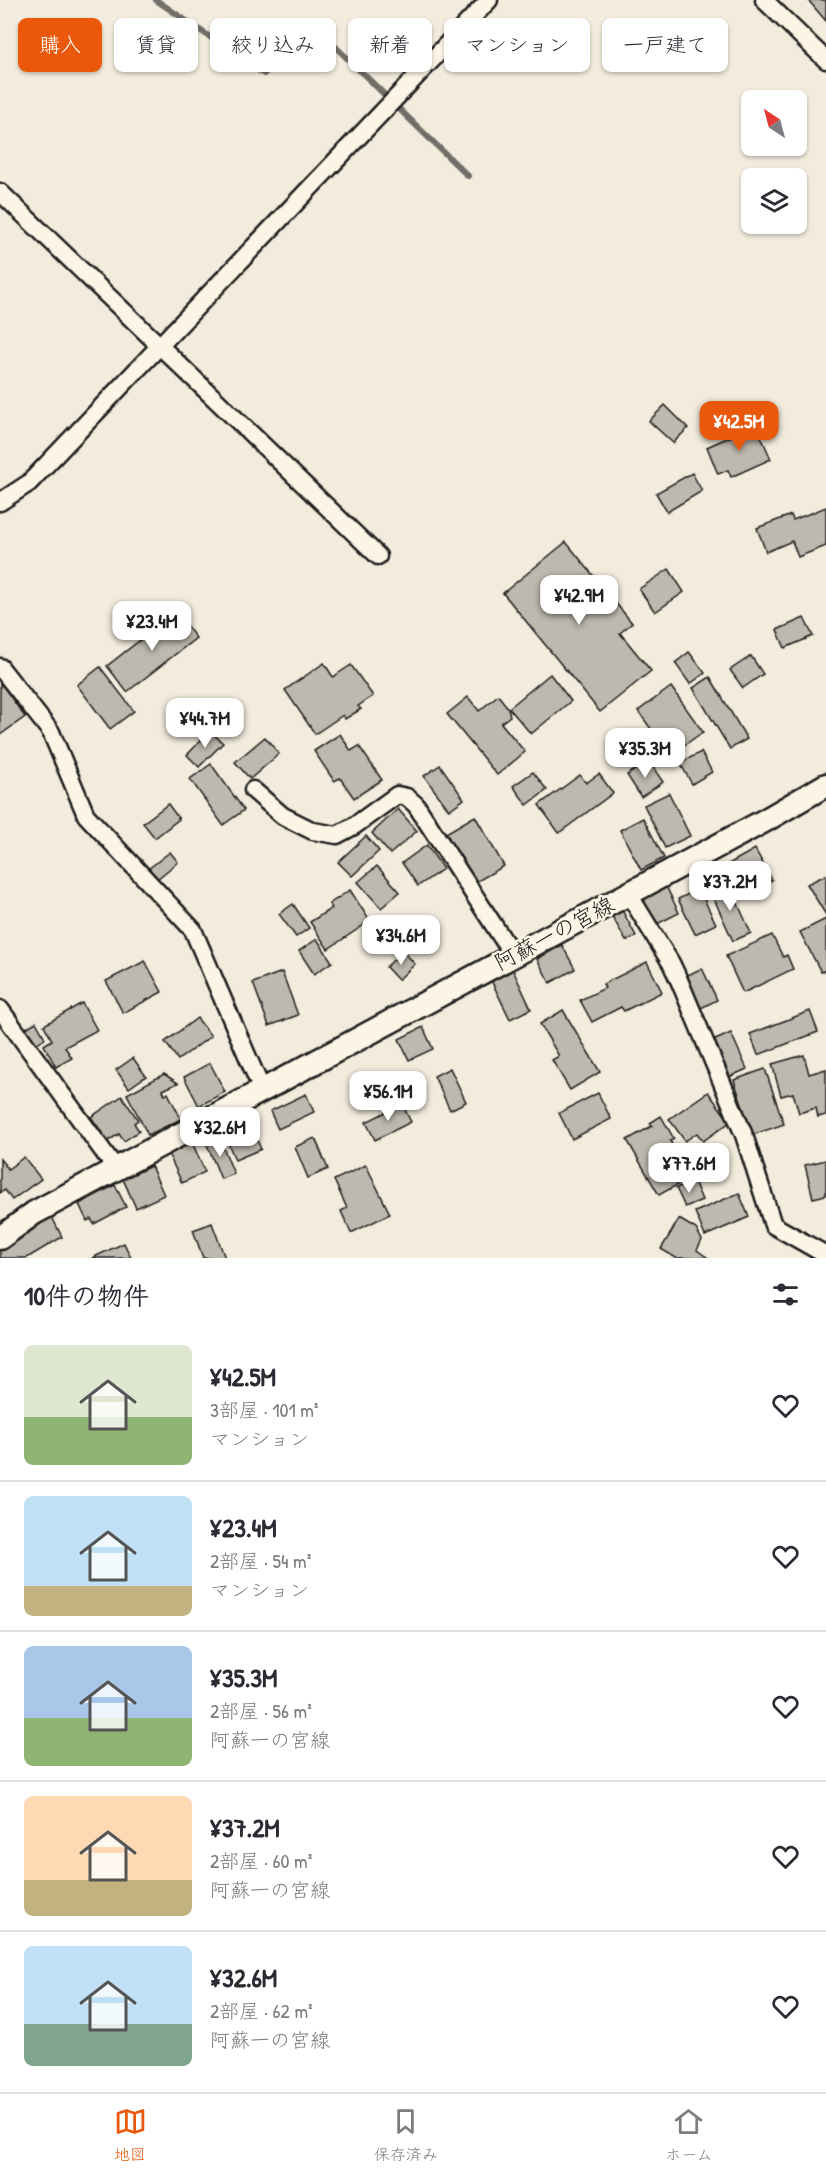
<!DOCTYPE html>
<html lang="ja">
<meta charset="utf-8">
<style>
:root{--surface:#fff;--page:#f2f2f3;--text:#2b2b33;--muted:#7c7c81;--line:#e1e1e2;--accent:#ea580c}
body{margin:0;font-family:"Patrick Hand","Klee One",sans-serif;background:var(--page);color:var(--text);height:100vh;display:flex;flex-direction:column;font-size:22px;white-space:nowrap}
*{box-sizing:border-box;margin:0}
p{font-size:20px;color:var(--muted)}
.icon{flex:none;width:33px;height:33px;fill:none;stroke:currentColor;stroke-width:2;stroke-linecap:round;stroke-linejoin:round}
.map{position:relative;height:1258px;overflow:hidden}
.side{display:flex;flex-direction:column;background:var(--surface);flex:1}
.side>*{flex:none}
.guide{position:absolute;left:18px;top:18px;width:790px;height:54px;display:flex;gap:12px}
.needle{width:39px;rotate:324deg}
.fabs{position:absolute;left:741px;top:90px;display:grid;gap:12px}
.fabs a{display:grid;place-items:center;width:66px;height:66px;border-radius:9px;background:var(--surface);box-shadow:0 2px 4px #0004;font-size:30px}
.price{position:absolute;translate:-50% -51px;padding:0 14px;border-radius:12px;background:#fff;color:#222;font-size:20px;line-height:39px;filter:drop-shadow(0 2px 3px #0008)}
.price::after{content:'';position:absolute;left:50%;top:36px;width:18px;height:14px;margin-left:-9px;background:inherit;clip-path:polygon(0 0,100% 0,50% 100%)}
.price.on{background:var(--accent);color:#fff}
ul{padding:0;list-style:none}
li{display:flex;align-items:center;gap:18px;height:150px;padding:0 24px}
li+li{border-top:2px solid var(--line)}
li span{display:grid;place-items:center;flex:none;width:168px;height:120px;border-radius:9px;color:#555}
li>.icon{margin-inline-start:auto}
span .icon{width:72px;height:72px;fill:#fffc;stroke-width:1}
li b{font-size:26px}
h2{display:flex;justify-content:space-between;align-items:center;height:72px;padding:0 24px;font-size:26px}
.chip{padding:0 21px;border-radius:9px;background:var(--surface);box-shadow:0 2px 4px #0004;font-size:21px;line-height:54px}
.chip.on{background:var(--accent);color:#fff}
.menu{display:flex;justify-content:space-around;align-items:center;height:84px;border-top:2px solid var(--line);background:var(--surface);font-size:16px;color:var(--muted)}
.menu a{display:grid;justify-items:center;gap:3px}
.menu .on{color:var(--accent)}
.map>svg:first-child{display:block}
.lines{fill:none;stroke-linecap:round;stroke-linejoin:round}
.stream{stroke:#716e68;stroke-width:6}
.building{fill:#beb9ae;stroke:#1c1c1c;stroke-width:1.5}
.street-casing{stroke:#1c1c1c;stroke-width:21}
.secondary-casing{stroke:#1c1c1c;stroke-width:27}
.street{stroke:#fcf5e5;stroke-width:16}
.secondary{stroke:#fcf5e5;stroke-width:22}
.labels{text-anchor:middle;stroke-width:5;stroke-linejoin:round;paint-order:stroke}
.street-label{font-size:22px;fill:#1c1c1c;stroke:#fcf5e5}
</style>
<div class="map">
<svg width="826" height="1258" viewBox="0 0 826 1258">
<rect width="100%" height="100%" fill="#f3ecdd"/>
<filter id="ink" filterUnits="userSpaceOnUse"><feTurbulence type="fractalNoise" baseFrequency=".0167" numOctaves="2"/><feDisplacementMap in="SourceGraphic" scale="12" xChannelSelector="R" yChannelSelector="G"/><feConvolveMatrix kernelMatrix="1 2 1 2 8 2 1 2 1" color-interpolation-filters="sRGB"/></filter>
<g filter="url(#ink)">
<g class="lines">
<polyline class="stream" points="156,0 264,74 311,23 468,176"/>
</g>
<g class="building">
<polygon points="808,0 826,0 826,21"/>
<polygon points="665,405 688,428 673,443 649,421"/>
<polygon points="756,425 771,459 731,477 728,470 718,474 707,447"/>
<polygon points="692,473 702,491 667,512 656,493"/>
<polygon points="826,507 826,546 798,557 792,541 766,552 757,528 791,515 793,520"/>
<polygon points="566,542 632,623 620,633 651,671 600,712 503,593"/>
<polygon points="669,569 684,592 655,612 639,589"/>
<polygon points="176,612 196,638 127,692 107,666"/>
<polygon points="804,618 813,636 785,648 777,630"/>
<polygon points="689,652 705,673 690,684 675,663"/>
<polygon points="751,656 763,674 743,688 730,670"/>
<polygon points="324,663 333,677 351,665 373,696 358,706 361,709 345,719 343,715 315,734 285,690"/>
<polygon points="100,667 134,711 110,729 77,685"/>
<polygon points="550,674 571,701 531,734 509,708"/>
<polygon points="710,677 747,739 730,749 693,688"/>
<polygon points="0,682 25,717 0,735"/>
<polygon points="671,687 703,732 683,746 672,731 659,740 638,711"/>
<polygon points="498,695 508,708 510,716 501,723 525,752 497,775 447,714 468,697 479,711"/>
<polygon points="210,731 223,743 199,767 187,755"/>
<polygon points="340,734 351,751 359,746 382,780 354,798 340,778 334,781 314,751"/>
<polygon points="265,737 279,754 250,779 235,762"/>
<polygon points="701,752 712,772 692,784 680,763"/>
<polygon points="649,761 663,782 641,797 627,775"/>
<polygon points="211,764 244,810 223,825 190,779"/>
<polygon points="440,765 464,799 449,810 424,776"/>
<polygon points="533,772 547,790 527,805 513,786"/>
<polygon points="599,774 613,793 559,833 539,805 580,775 586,783"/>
<polygon points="669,793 690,836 665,848 644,805"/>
<polygon points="168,804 179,819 155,838 143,823"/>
<polygon points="398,809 417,831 390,854 372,833"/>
<polygon points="475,816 504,866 474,883 446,833"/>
<polygon points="643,818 664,858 641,870 620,830"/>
<polygon points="366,836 379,851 352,876 338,862"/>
<polygon points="427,845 443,869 418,886 402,863"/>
<polygon points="755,849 772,880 742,896 725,866"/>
<polygon points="170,852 178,862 157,879 148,869"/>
<polygon points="377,866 400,892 381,908 358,882"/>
<polygon points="826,875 826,915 807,884"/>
<polygon points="728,882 751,933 733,941 710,890"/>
<polygon points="665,884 679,913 653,926 642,903 645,901 642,896"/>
<polygon points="699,889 716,924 695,934 678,899"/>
<polygon points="350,890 370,921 328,949 310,922 332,908 329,904"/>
<polygon points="293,904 309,928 296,937 279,914"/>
<polygon points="622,910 636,936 626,941 612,916"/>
<polygon points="826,919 826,970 821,972 800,932"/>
<polygon points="772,935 783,957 787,955 793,969 743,993 726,956"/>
<polygon points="317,939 332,962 314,974 299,951"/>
<polygon points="562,945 575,969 550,983 537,959"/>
<polygon points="403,951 415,964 398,980 386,967"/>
<polygon points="145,961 162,992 123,1013 106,981"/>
<polygon points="647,962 662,992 624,1011 621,1007 592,1022 580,1000 605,988 603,984"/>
<polygon points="512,968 531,1009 510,1019 490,978"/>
<polygon points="702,968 717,1000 697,1010 682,978"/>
<polygon points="282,972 298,1015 269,1026 253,983"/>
<polygon points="82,1003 97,1030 65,1047 72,1058 56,1067 44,1045 52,1040 44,1025"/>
<polygon points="563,1010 600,1072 570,1090 552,1060 559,1056 540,1024"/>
<polygon points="810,1011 818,1032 758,1055 750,1034"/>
<polygon points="197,1018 211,1036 178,1060 165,1042"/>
<polygon points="36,1022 45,1038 36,1044 26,1028"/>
<polygon points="423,1027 433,1049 409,1060 399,1039"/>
<polygon points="731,1033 747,1069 729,1077 713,1041"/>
<polygon points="804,1055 809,1074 826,1069 826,1115 818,1117 816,1108 799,1113 793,1093 781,1096 772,1064"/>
<polygon points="133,1058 146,1076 129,1088 116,1070"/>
<polygon points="210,1063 225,1092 199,1106 184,1077"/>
<polygon points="450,1068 466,1102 450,1110 434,1076"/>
<polygon points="765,1069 784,1124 752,1135 734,1080"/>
<polygon points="164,1074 178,1083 163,1090 165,1095 168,1093 181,1119 148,1135 127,1094"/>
<polygon points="708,1092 730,1122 703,1141 697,1133 685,1141 669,1119"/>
<polygon points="598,1093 611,1119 572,1139 559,1113"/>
<polygon points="306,1094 314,1112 278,1129 270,1111"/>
<polygon points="122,1096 138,1120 134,1123 139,1131 124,1141 119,1134 108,1141 91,1117"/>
<polygon points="402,1104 411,1122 375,1140 366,1122"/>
<polygon points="661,1116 674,1139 670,1141 691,1177 659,1195 627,1140 652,1126 650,1123"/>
<polygon points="250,1123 261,1149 235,1160 224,1133"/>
<polygon points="219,1137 234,1174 221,1179 206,1142"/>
<polygon points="315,1138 328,1169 308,1178 295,1147"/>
<polygon points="192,1142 205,1172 182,1183 168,1153"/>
<polygon points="24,1157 41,1179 12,1200 5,1190 0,1193 0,1159 8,1169"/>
<polygon points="826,1160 826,1195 813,1198 805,1165"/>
<polygon points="366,1165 390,1214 351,1233 341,1211 347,1208 334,1180"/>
<polygon points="151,1166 164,1195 136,1208 123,1179"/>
<polygon points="694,1181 702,1200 685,1207 676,1188"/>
<polygon points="115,1185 126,1207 94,1224 91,1219 87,1221 79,1204"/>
<polygon points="739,1193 749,1217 705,1236 695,1212"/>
<polygon points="52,1217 62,1237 27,1258 0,1258 0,1246"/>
<polygon points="679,1219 696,1229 702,1240 697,1250 708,1258 676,1258 661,1249"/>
<polygon points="212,1223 225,1258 203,1258 193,1230"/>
<polygon points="124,1243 131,1258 92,1258"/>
</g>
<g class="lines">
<g class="street-casing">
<g id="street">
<polyline points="764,0 826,60"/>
<polyline points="0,192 378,556"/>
<polyline points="0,502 29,483 489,0"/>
<polyline points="0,667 51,732 86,815 193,930 262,1090"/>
<polyline points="253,790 283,816 313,831 337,835 354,826 397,795 407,797 416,805 513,955"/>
<polyline points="628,893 671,963 679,980 744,1135 773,1225 826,1255"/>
<polyline points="0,1009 116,1169"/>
</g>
</g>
<g class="secondary-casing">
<polyline id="secondary" points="0,1238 34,1213 764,821 826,785"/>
</g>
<use href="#street" class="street"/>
<use href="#secondary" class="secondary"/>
</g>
</g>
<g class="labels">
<g class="street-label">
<text transform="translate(554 933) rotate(-28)" y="8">阿蘇一の宮線</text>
</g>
</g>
</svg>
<div class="fabs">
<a><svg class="needle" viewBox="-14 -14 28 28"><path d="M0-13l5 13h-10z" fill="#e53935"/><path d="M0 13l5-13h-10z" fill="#7c7c81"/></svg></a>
<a><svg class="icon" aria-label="layers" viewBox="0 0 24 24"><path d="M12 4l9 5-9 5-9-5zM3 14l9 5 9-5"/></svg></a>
</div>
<b class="price on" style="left:739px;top:452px">¥42.5M</b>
<b class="price" style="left:579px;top:626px">¥42.9M</b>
<b class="price" style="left:152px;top:652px">¥23.4M</b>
<b class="price" style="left:205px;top:749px">¥44.7M</b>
<b class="price" style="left:645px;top:779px">¥35.3M</b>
<b class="price" style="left:730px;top:912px">¥37.2M</b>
<b class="price" style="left:401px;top:966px">¥34.6M</b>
<b class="price" style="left:388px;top:1122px">¥56.1M</b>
<b class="price" style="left:220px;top:1158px">¥32.6M</b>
<b class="price" style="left:689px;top:1194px">¥77.6M</b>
<div class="guide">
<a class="chip on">購入</a>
<a class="chip">賃貸</a>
<a class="chip">絞り込み</a>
<a class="chip">新着</a>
<a class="chip">マンション</a>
<a class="chip">一戸建て</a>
</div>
</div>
<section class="side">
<h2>10件の物件<svg class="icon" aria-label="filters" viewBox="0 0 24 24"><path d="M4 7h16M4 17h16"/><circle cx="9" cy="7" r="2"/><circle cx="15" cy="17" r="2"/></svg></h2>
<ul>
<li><span style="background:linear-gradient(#dfe7d0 60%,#8fb573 0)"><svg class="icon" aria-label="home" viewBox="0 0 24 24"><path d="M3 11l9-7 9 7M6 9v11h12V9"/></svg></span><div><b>¥42.5M</b><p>3部屋 · 101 m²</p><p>マンション</p></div><svg class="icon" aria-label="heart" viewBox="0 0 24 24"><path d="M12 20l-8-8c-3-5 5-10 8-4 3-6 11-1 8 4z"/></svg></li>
<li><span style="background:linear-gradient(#bfe0f5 75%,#c2b280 0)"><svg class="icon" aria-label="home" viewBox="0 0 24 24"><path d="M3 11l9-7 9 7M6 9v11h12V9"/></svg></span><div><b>¥23.4M</b><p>2部屋 · 54 m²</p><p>マンション</p></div><svg class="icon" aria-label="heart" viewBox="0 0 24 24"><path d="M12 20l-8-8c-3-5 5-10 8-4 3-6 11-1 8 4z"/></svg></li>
<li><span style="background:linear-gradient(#a9c7e8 60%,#8fb573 0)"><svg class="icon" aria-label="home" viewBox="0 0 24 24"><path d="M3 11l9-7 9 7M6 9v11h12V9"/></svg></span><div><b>¥35.3M</b><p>2部屋 · 56 m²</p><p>阿蘇一の宮線</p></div><svg class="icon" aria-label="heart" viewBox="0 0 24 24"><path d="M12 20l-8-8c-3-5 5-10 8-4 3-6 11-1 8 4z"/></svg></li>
<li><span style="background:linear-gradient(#ffd9b3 70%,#c2b280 0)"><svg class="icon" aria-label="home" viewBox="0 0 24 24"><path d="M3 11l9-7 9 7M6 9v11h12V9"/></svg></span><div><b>¥37.2M</b><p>2部屋 · 60 m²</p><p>阿蘇一の宮線</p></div><svg class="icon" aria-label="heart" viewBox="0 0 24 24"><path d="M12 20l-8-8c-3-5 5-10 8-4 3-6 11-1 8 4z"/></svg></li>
<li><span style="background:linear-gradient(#bfe0f5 65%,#7fa58c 0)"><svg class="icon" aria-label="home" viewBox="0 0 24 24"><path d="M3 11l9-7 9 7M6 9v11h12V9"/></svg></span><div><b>¥32.6M</b><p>2部屋 · 62 m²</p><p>阿蘇一の宮線</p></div><svg class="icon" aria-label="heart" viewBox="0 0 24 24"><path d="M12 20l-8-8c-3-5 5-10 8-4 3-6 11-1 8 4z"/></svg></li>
</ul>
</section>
<nav class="menu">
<a class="on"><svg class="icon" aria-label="map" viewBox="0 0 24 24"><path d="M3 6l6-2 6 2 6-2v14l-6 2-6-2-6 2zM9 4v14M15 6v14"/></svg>地図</a>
<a><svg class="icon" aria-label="saved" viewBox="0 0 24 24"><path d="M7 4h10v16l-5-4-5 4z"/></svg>保存済み</a>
<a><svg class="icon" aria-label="home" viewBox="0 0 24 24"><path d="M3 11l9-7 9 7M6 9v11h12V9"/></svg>ホーム</a>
</nav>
